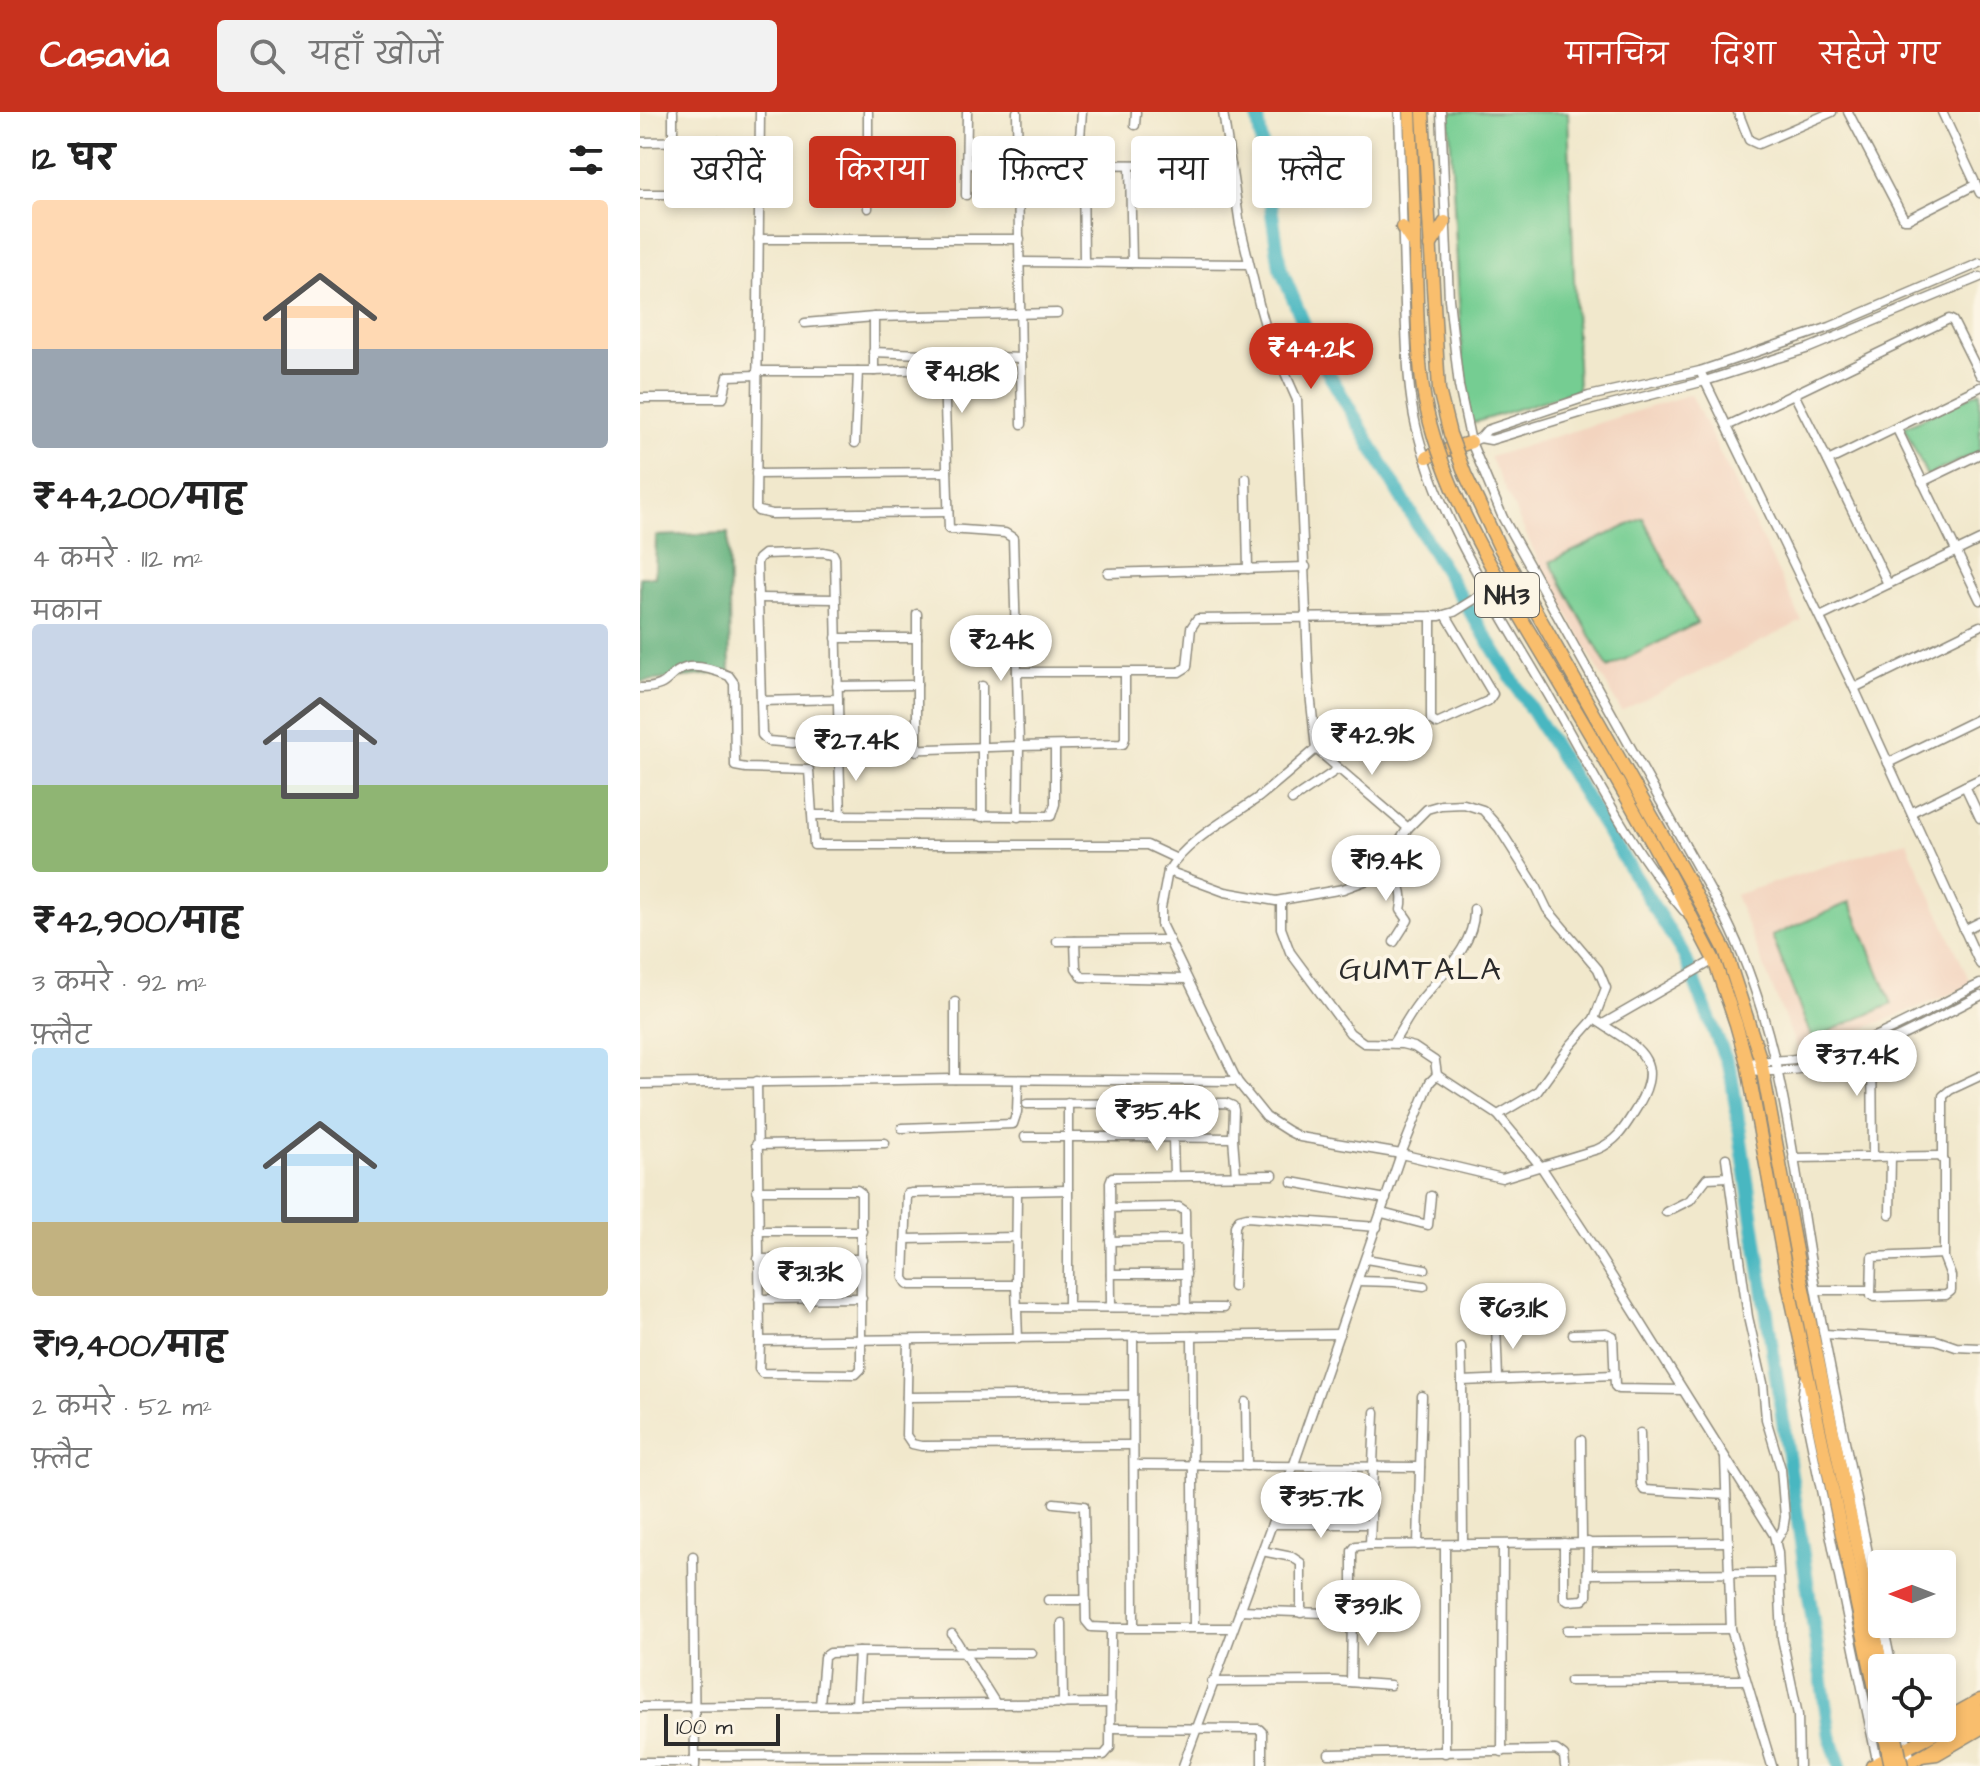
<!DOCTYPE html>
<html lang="hi">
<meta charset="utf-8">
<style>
:root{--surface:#fff;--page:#f2f2f2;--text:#222;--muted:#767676;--accent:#c8321e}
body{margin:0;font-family:"Architects Daughter","Playpen Sans Deva",sans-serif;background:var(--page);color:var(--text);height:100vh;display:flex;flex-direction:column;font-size:30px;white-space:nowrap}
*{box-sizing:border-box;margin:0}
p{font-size:26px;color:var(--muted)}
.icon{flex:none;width:44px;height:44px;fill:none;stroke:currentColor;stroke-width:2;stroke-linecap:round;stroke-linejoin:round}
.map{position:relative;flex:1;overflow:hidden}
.panel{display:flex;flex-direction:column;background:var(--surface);width:640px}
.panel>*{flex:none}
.top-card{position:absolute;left:24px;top:24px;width:760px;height:72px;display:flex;gap:16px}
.needle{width:52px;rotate:270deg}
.tools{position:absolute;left:1228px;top:1438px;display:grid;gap:16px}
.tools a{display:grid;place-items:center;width:88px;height:88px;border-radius:8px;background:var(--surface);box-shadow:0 4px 12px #0003;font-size:40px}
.scale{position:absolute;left:24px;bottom:20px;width:116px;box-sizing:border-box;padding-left:8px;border:4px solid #2b2b2b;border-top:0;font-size:22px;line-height:28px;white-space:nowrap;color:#2b2b2b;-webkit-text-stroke:6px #fcf5e5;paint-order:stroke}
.price{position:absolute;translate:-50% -68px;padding:0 18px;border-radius:28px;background:#fff;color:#222;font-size:26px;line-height:52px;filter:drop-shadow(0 2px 4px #0008)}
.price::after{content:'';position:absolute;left:50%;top:48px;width:24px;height:18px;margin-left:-12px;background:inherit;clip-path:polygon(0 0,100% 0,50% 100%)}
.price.on{background:var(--accent);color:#fff}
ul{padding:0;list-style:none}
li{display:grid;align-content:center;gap:16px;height:424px;padding:0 32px}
li span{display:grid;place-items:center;height:248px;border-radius:8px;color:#555}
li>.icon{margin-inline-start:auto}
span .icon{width:144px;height:144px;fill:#fffc;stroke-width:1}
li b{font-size:34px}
h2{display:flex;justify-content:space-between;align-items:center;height:96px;padding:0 32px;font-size:34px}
.pill{padding:0 28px;border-radius:8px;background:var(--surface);box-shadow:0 4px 12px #0003;font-size:28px;line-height:72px}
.pill.on{background:var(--accent);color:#fff}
header{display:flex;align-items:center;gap:48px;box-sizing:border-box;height:112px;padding:0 40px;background:var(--accent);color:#fff}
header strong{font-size:38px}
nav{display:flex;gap:44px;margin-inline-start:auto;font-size:28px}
.search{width:560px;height:72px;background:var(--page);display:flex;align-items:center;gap:20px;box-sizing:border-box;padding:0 28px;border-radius:8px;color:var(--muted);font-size:30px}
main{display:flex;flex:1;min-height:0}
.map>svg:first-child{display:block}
.built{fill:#f3d4bf}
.green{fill:#75cd92;stroke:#507c5e;stroke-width:2}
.forest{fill:#60b07c;stroke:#466e54;stroke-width:2}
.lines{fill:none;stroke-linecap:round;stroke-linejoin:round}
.river{stroke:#48b7c1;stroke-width:14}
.minor-casing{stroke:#8e8a7c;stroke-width:11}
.major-casing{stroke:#8e8a7c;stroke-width:13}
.highway-casing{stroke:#8e8a7c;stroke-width:15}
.minor{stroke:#fff;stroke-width:8}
.major{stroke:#f9be6d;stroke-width:10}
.highway{stroke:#f9be6d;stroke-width:12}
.highway-bridge-casing{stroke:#8e8a7c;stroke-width:15;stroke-linecap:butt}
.highway-bridge{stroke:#f9be6d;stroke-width:12}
.labels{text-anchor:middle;stroke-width:8;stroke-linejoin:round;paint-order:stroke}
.shield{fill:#fcf5e5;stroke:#6a6863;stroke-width:2}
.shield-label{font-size:26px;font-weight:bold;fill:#2b2b2b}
.quarter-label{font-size:32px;letter-spacing:2px;fill:#2b2b2b;stroke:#fcf5e5}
</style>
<header>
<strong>Casavia</strong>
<div class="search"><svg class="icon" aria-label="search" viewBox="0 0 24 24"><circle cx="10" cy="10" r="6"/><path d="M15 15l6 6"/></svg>यहाँ खोजें</div>
<nav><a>मानचित्र</a><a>दिशा</a><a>सहेजे गए</a></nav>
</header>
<main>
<section class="panel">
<h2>12 घर<svg class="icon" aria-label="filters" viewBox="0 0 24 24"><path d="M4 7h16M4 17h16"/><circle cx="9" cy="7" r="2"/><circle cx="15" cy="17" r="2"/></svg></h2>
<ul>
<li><span style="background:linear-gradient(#ffd9b3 60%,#9aa5b1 0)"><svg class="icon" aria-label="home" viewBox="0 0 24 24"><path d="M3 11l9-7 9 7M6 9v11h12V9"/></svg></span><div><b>₹44,200/माह</b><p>4 कमरे · 112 m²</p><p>मकान</p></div></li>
<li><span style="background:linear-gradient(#c9d6e8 65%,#8fb573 0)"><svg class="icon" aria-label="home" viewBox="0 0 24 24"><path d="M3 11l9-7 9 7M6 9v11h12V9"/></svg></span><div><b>₹42,900/माह</b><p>3 कमरे · 92 m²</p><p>फ़्लैट</p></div></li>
<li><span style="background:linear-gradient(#bfe0f5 70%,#c2b280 0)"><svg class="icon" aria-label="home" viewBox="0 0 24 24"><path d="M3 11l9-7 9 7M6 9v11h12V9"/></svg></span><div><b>₹19,400/माह</b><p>2 कमरे · 52 m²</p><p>फ़्लैट</p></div></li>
</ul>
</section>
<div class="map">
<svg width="1340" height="1654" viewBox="0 0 1340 1654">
<rect width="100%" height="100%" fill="#fcf5e5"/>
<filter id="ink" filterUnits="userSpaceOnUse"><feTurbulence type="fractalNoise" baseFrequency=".0125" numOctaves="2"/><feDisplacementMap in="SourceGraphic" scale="16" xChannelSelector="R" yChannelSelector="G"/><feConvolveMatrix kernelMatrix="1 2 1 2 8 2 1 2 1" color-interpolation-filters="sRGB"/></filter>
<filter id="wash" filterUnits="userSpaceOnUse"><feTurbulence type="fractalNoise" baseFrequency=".006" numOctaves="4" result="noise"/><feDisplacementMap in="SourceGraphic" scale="32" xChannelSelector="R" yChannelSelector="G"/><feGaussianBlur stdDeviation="1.8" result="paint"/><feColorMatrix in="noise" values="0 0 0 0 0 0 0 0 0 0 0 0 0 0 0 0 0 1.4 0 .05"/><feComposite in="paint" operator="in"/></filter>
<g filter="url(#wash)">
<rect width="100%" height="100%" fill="#f1e8cc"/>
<g class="built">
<polygon points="1051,282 1162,509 981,599 900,452 850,345"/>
<polygon points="1266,729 1332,874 1183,933 1157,937 1095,783"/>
</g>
<g class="green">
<polygon points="809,0 928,0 938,278 830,312 822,244"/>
<polygon points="1340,279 1340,339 1287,364 1264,315"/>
<polygon points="1003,406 1057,511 968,556 910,450"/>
<polygon points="1210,790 1252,892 1172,927 1132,824"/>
</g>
<polygon class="forest" points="88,421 90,560 0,570 0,465 15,465 16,424"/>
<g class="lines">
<polyline class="river" points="617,0 640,155 674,236 798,448 1044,843 1091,961 1190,1624 1200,1654"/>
</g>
</g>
<g filter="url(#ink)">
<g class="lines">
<g class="minor-casing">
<g id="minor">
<polyline points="120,0 116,396 118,399 132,402 307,400"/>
<polyline points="228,0 228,96"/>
<polyline points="377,0 382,312"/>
<path d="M759 0C761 65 763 129 765 193 767 233 767 275 776 314 799 411 860 499 909 584 951 657 989 735 1044 799"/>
<path d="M801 0 809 187 819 274 831 330 863 406 1085 805C1142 919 1153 1050 1175 1175 1195 1286 1219 1397 1242 1508"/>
<polyline points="1098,0 1109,28 1118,32 1192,0"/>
<polyline points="1208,0 1264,107 1268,107 1335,73"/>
<polyline points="1302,0 1340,81"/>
<polyline points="495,13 496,0"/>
<polyline points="440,26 442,0"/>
<polyline points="0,30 78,29"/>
<polyline points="327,52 591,53"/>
<polyline points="443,54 444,150"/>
<polyline points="490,54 492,151"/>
<polyline points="0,82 77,82"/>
<polyline points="33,82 33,0"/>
<polyline points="326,83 327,0"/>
<polyline points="118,127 380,127"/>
<polyline points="380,150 609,152"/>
<polyline points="165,211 234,205"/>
<polyline points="233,240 381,246"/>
<polyline points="117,259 234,259"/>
<polyline points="1060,259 1214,576 1340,852"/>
<polyline points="0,286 83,286 88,264 117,263"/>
<polyline points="1087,314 1154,282"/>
<polyline points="1257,317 1340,488"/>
<polyline points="840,326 851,328 940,301 1065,269 1169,236 1340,165"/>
<polyline points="831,330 840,326 847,318 949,284 1060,259 1190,215 1340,151"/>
<polyline points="215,331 218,259"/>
<polyline points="1188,349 1154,282 1309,207 1313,209 1340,263"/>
<polyline points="116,362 307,360"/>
<polyline points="606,366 608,457"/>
<polyline points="1282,370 1340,342"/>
<polyline points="468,461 666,455"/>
<polyline points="1248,472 1188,349 1340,275"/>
<polyline points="119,486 195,487"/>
<polyline points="277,502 277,639"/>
<polyline points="791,504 791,608 797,612 848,589 853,582 806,503"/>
<polyline points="1180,505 1340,428"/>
<polyline points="196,526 277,526"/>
<polyline points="377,560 373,426 365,421 309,417 304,262 292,257 234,259 234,205 417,201"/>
<polyline points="197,574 277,573"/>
<polyline points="342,574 342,705"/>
<path d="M0 576C32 576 25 562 45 556 58 552 77 559 89 564L94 571 95 654 106 656 169 658 174 733H507L537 747"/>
<polyline points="1214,576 1340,514"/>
<polyline points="121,589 198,587"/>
<polyline points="153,631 128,629 122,623 117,452 118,447 124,442 183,440 193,442 195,446 199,640 379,634 377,560 539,560 547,555 551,516 557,507 800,504 814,500 849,478"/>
<polyline points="676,637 768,716"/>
<polyline points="199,640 201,704"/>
<polyline points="1248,651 1340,606"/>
<polyline points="1340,667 1325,674 1340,706"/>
<polyline points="652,688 698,657"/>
<polyline points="1272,700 1325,674"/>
<polyline points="176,703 411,704 415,692 415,634"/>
<polyline points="378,705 379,634 483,632 485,626 485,561"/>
<path d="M744 753C757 769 766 776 761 798L768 808 754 830"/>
<path d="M528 759 521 796V812L597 969 626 1005 648 1019 660 1025 761 1042 862 1066 958 1037C976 1029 983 1018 993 1002 1029 947 999 936 954 907"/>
<polyline points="641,789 641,816 650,840 710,921 724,931 762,932 774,935 795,949 797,963"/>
<polyline points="1324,818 1340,810"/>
<polyline points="417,829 529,828"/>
<polyline points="435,829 436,856 442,865 547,867"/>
<polyline points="963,912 1074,848"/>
<path d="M753 931C761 919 768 905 777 893 798 865 836 835 834 797"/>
<polyline points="1232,935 1233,1045"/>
<path d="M1107 951C1129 948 1153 949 1175 944 1233 932 1287 898 1340 872"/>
<path d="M1108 958C1194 967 1266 921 1340 884"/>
<polyline points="315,967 315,890"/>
<polyline points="117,969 120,1229 699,1222"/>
<polyline points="0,972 315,967 597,969"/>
<polyline points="428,991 428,1195"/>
<polyline points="492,991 492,1025 593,1026 596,1063"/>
<polyline points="387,992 586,991 593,994 594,998 593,1026"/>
<polyline points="858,1003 902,1056 946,1123 1134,1423 1138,1441 1142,1526 1158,1603 1159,1654"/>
<polyline points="262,1016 373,1012 377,1000 378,970"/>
<polyline points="385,1025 492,1025"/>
<polyline points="533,1025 534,1064"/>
<polyline points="116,1033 245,1031"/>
<polyline points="1086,1046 1108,1205 1123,1271 1126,1307 1141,1357 1145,1405 1143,1417 1136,1429"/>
<polyline points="1153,1046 1300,1044 1304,1049 1304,1146 1311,1164 1311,1179 1306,1183 1234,1185 1231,1183 1232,1145 1304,1142"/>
<polyline points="1303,1046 1303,984 1310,978 1340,964"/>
<polyline points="652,1070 746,1087"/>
<polyline points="117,1078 217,1078 221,1081 221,1257 216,1262 122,1261 119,1257 120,1229"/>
<polyline points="377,1079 376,1173 271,1173 267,1171 264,1166 267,1082 272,1081 428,1078"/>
<polyline points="470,1096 539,1095 545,1099 546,1196"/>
<polyline points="1026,1100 1050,1088 1067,1066 1088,1065"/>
<polyline points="742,1101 788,1113 791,1084"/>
<polyline points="1250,1102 1251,1044"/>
<polyline points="118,1119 222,1119"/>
<polyline points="266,1127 376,1125"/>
<polyline points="470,1129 546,1128"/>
<polyline points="118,1147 222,1147"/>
<polyline points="726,1147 785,1157"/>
<polyline points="471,1162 546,1162"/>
<polyline points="718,1169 754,1170 784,1174"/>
<polyline points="376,1173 378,1227"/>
<polyline points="593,1175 595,1114 599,1107 607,1105 737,1115"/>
<polyline points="1176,1178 1231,1178"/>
<polyline points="119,1187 222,1186"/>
<polyline points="377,1195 583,1196"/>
<polyline points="471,1195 470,1070 472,1065 633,1063"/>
<polyline points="856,1212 858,1267"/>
<polyline points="933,1222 966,1221 973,1224 975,1274 978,1277 1042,1278"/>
<polyline points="1184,1222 1296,1228 1316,1235 1340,1236"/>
<polyline points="552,1224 554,1515"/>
<polyline points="493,1226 494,1514"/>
<polyline points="268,1228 266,1323 272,1332 281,1334 493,1333"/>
<polyline points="821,1235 822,1269"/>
<polyline points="1165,1267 1162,1286 1238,1653"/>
<polyline points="267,1285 493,1283"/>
<polyline points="606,1290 607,1354"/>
<polyline points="735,1300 730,1433 1089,1430"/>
<polyline points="1000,1321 1001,1372 1004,1378 1086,1383"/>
<polyline points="941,1328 942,1430"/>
<polyline points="1085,1346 1091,1517 1132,1654"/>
<polyline points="494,1353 780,1355"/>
<polyline points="414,1391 444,1394 446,1509 451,1515 474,1516"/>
<polyline points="632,1412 730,1412"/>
<polyline points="924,1431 924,1486 928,1489 943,1488 947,1484 948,1430"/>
<polyline points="778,1433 782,1284"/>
<polyline points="805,1433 805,1641"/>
<polyline points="823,1433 822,1269 974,1263"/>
<polyline points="622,1439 652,1445 661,1451 661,1501"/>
<polyline points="53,1444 55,1654"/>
<polyline points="948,1462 1138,1461"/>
<polyline points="408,1488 446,1488"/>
<polyline points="600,1498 712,1502 712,1439 716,1434 730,1433"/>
<polyline points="422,1511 423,1592"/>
<polyline points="1243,1512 1252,1556"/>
<polyline points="927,1518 1091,1517"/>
<polyline points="312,1522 356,1592"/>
<polyline points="930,1569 1105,1568"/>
<polyline points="572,1570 694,1569 750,1573"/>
<polyline points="711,1570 712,1502"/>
<polyline points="180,1593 184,1545 190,1541 219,1540"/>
<polyline points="216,1593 219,1540 392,1541"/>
<polyline points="0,1595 471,1591"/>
<polyline points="471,1616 619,1617 622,1620 622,1654"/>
<polyline points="1264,1616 1272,1654"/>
<polyline points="862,1640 863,1433"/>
<polyline points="689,1642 916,1638 924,1644 925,1654"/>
<polyline points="55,1644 464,1643 470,1636 471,1521 474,1516 593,1516"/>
<polyline points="0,1650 55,1650"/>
<path d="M543 1654 653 1355 761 1042 790 970 797 963 858 1003 897 980 930 934 954 907 966 876 958 857 907 797 897 776 859 716 843 698 824 692 801 693 787 697 768 716 744 753 730 767 703 777 636 789 585 780 528 759C548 727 589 707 619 685 638 670 657 653 676 637L669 572 657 288 627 220 619 192 600 113 583 0"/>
</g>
</g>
<g class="major-casing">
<g id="major">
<polyline points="1302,1608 1340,1587"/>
<polyline points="1277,1631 1290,1616"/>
<polyline points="1281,1645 1297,1643 1340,1618"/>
</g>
</g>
<g class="highway-casing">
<g id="highway">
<polyline points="770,0 776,159"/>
<polyline points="783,0 792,158"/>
<polyline points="762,115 774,133"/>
<polyline points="790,134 805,110"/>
<polyline points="787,345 831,330"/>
<polyline points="1051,773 1085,838 1121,949 1162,1172 1242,1556"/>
<polyline points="1038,779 1074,848 1096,912 1107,951 1149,1176 1242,1609"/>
<polyline points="1232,1654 1340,1598"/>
<polyline points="1265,1654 1340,1608"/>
</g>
</g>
<use href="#minor" class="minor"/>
<use href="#major" class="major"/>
<use href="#highway" class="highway"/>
<g class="highway-bridge-casing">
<g id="highway-bridge">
<polyline points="792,158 799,278 810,322 825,362 859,434 1051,773"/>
<path d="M776 159C778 205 777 254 787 299 809 392 863 475 911 556 955 630 998 703 1038 779"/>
<polyline points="1243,1616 1251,1654"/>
<polyline points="1254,1616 1262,1654"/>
</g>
</g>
<use href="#highway-bridge" class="highway-bridge"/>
</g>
</g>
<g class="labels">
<rect class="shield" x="835" y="461" width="64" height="44" rx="6"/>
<g class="shield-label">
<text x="867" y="492">NH3</text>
</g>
<g class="quarter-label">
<text x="781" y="867">GUMTALA</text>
</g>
</g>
</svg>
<div class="tools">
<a><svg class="needle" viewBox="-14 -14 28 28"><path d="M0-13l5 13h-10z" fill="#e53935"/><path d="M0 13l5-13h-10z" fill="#767676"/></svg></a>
<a><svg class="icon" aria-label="locate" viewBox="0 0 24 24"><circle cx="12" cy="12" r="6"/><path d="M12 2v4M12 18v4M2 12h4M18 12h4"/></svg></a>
</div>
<div class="scale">100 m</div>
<b class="price on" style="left:671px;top:279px">₹44.2K</b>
<b class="price" style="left:322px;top:303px">₹41.8K</b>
<b class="price" style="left:361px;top:571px">₹24K</b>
<b class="price" style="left:732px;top:665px">₹42.9K</b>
<b class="price" style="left:216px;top:671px">₹27.4K</b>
<b class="price" style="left:746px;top:791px">₹19.4K</b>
<b class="price" style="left:1217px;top:986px">₹37.4K</b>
<b class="price" style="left:517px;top:1041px">₹35.4K</b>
<b class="price" style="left:170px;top:1203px">₹31.3K</b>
<b class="price" style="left:873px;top:1239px">₹63.1K</b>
<b class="price" style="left:681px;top:1428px">₹35.7K</b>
<b class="price" style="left:728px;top:1536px">₹39.1K</b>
<div class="top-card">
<a class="pill">खरीदें</a>
<a class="pill on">किराया</a>
<a class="pill">फ़िल्टर</a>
<a class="pill">नया</a>
<a class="pill">फ़्लैट</a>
</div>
</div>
</main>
